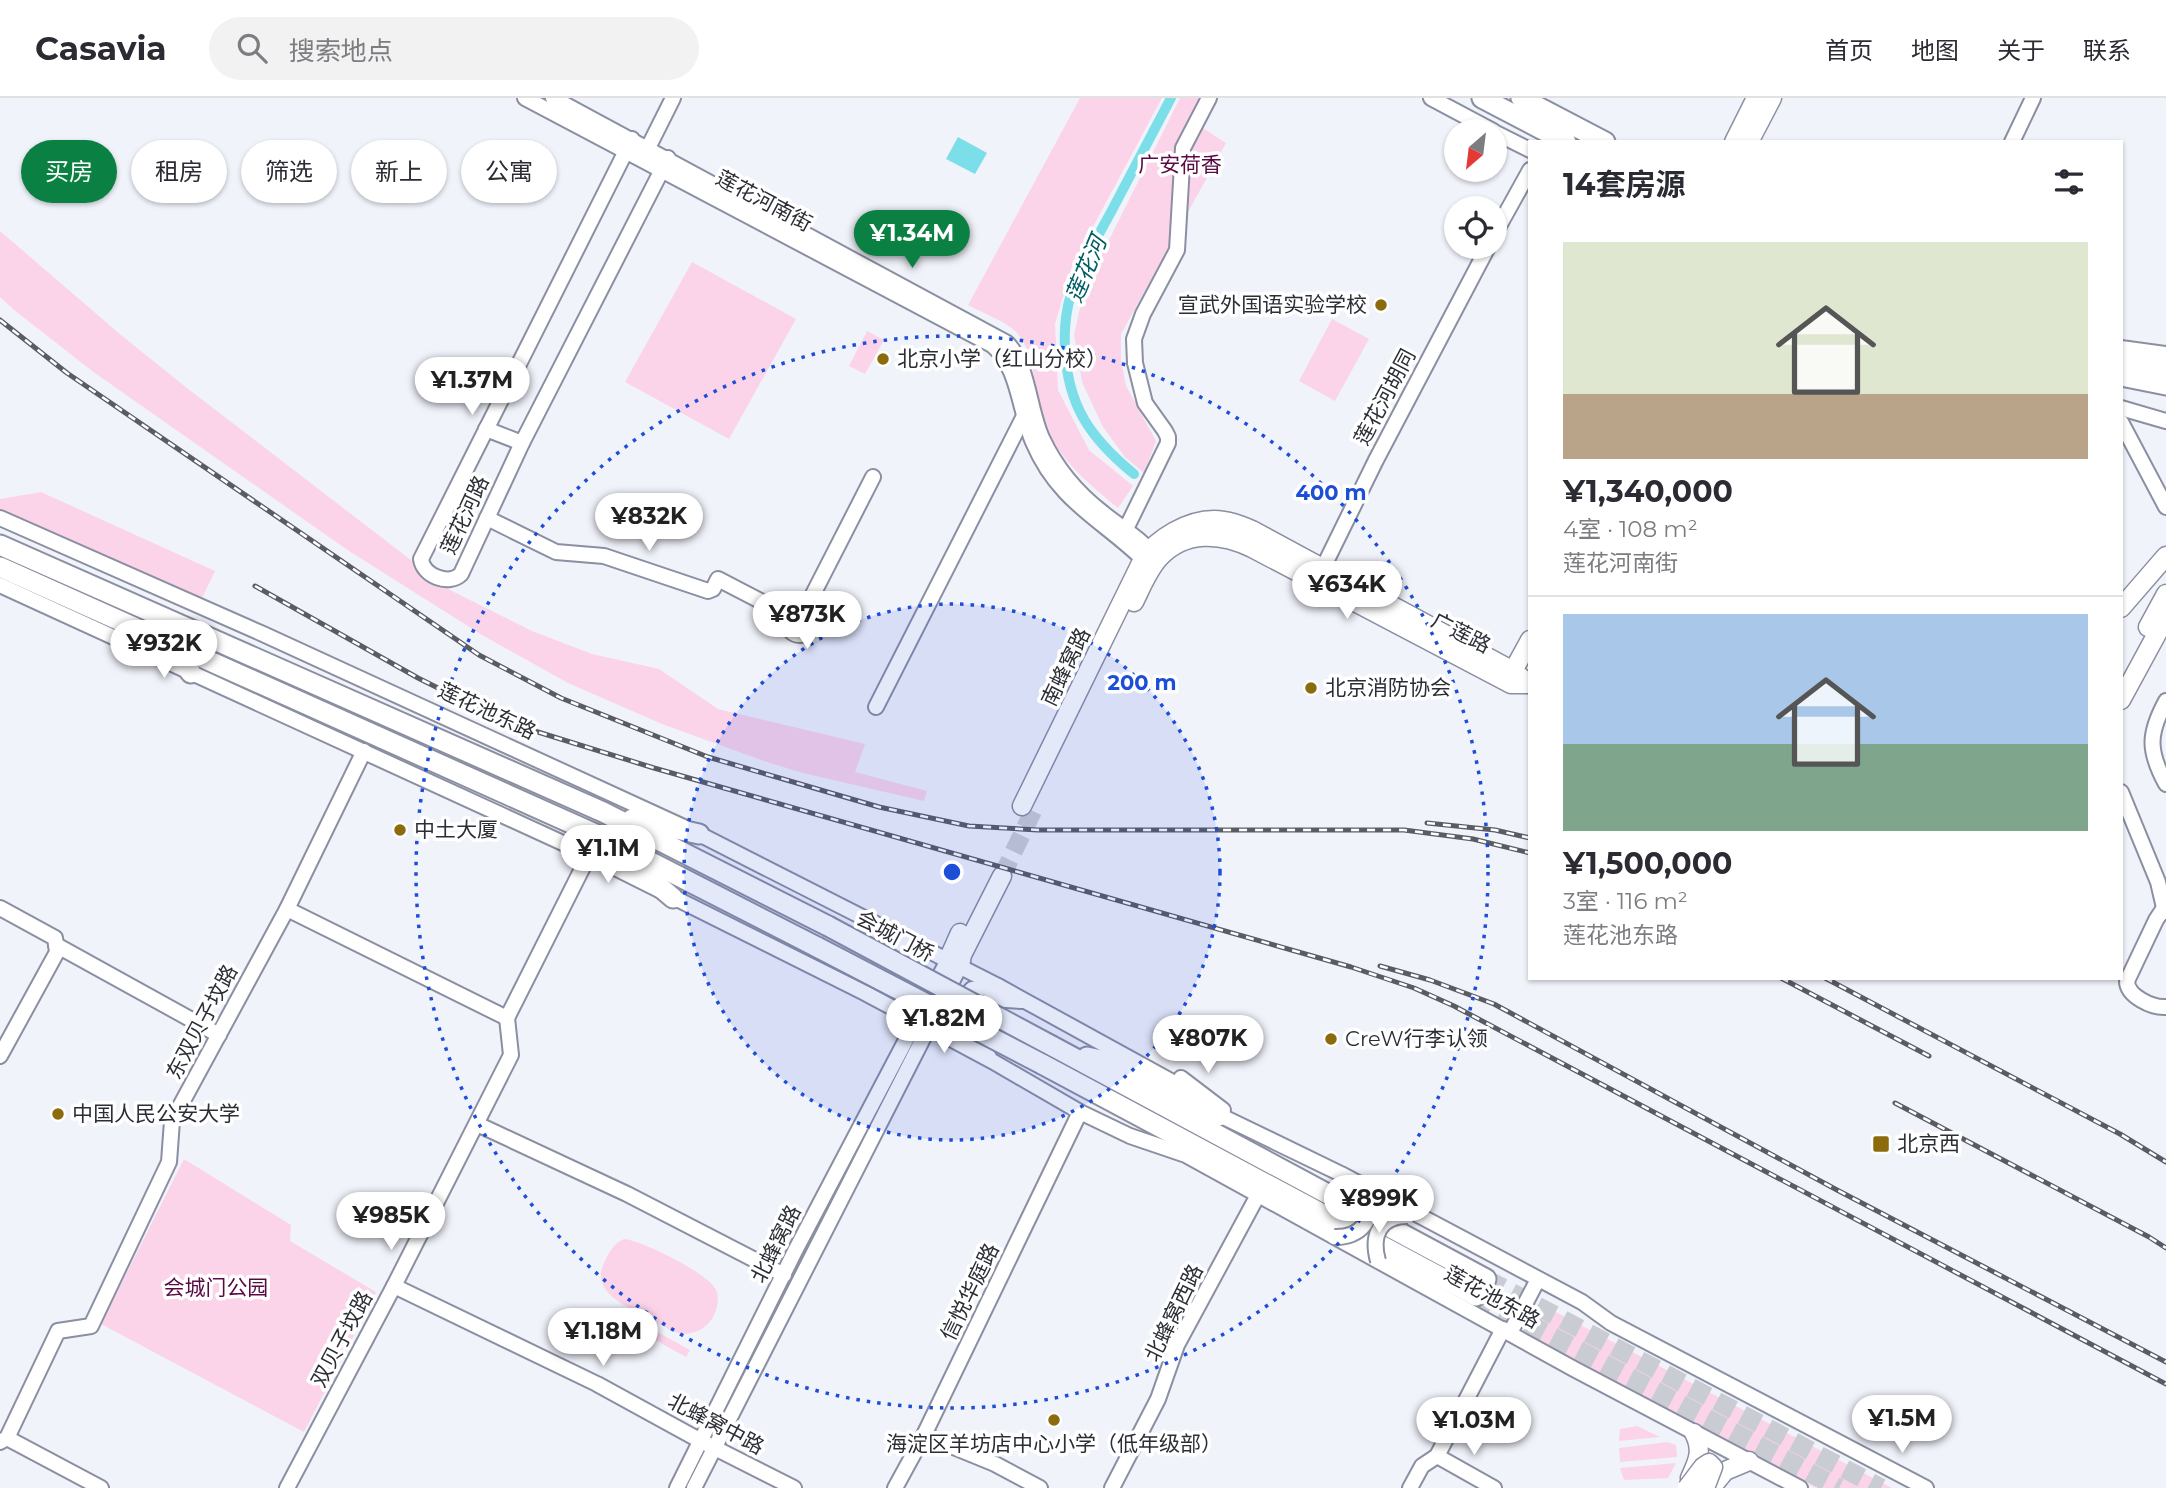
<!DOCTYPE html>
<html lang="zh">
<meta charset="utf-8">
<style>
:root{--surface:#fff;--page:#f2f2f3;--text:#2b2b33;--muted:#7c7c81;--line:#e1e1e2;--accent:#0b8043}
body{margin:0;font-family:Montserrat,"Noto Sans SC",sans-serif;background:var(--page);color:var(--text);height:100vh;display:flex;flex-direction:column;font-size:26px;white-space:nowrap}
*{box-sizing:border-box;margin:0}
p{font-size:23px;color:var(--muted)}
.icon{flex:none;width:38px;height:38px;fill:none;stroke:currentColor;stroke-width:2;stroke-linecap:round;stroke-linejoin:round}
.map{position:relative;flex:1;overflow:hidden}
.drawer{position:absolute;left:1528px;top:42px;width:595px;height:840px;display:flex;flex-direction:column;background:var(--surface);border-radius:0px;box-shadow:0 2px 5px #0004}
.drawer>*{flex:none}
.top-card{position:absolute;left:21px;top:42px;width:665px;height:63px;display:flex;gap:14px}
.needle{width:46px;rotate:208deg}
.controls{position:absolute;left:1444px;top:21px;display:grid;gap:14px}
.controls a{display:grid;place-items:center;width:63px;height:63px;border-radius:50%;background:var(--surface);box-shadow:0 2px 5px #0004;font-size:35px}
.price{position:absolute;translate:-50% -60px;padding:0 16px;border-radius:24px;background:#fff;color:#222;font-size:23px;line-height:46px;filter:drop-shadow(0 2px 4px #0008)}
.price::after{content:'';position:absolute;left:50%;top:42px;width:21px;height:16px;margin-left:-10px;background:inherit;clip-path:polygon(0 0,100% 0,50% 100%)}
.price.on{background:var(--accent);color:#fff}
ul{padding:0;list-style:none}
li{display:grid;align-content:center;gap:14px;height:371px;padding:0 35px}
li+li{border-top:2px solid var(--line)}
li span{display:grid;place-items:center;height:217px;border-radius:0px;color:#555}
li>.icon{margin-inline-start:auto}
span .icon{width:126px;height:126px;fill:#fffc;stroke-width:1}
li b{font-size:30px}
h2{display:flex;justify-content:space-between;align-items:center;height:84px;padding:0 35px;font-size:30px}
.chip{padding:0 24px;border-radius:32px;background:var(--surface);box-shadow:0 2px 5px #0004;font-size:24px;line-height:63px}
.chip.on{background:var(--accent);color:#fff}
header{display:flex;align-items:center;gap:42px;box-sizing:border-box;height:98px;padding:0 35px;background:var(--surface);border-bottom:2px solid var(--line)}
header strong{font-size:33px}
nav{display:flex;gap:38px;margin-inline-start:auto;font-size:24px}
.search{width:490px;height:63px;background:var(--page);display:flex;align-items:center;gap:18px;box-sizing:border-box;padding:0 24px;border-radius:38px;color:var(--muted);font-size:26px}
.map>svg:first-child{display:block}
.green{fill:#fbd4ea}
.water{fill:#7bdee9}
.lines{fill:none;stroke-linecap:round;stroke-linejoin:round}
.canal{stroke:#7bdee9;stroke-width:10}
.major-tunnel{stroke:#caccd4;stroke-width:18;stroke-dasharray:18 9;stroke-linecap:butt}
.highway-tunnel{stroke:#caccd4;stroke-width:19;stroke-dasharray:19 10;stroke-linecap:butt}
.minor-casing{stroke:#8a8fa1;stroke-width:18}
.major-casing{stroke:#8a8fa1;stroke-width:21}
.highway-casing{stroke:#8a8fa1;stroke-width:23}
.minor{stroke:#fff;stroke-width:14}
.major{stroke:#fff;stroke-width:18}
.highway{stroke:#fff;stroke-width:19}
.rail-casing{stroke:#5a5c64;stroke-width:5}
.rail{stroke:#fff;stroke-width:2.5;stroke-dasharray:8;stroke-linecap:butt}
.minor-bridge-casing{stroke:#8a8fa1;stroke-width:18;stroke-linecap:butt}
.major-bridge-casing{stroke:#8a8fa1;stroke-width:21;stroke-linecap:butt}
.highway-bridge-casing{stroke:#8a8fa1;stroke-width:23;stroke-linecap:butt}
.minor-bridge{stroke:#fff;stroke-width:14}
.major-bridge{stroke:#fff;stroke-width:18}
.highway-bridge{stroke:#fff;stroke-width:19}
.ring{fill:none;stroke:#1d4ed8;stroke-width:3.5;stroke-dasharray:3.5 7}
.poi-dot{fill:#8c6b0c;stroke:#fff;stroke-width:2.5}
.labels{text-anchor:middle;stroke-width:7;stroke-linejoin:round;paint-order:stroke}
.park-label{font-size:21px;fill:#590a43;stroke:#fff}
.street-label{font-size:21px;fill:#2c2e36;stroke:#fff}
.poi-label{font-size:21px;fill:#2c2e36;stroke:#fff;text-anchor:start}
.water-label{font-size:23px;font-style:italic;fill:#015d65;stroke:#fff}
.centre{fill:#1d4ed8;stroke:#fff;stroke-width:3.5}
.ring-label{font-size:21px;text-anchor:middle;font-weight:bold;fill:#1d4ed8;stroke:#fff;stroke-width:7;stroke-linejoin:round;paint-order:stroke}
</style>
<header>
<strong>Casavia</strong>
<div class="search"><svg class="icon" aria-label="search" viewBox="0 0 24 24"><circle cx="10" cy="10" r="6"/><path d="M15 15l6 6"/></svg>搜索地点</div>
<nav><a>首页</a><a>地图</a><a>关于</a><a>联系</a></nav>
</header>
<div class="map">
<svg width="2166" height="1390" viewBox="0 0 2166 1390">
<rect width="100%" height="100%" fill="#f1f3fb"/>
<g class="green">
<path d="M1080 0H1162L1072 168 1055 226 1058 292 1089 352 1133 388 1118 410C1087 384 1061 364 1044 325 1032 296 1039 257 1015 233 1005 223 980 214 968 207Z"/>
<polygon points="1180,0 1204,0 1192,23 1226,45 1121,236 1121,262 1126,288 1156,343 1144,375 1125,359 1103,329 1082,284 1074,237 1084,192"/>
<polygon points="0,133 121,237 187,290 450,492 532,533 592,556 659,571 718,611 865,646 855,674 927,693 924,703 803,675 767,664 662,626 568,585 482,537 346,451 92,273 13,211 0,199"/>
<polygon points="692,164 796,221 729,341 625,284"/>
<polygon points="1332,221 1369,241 1335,303 1299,283"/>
<polygon points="867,233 884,242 865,276 849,268"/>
<polygon points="41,394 215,473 201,502 0,411 0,401"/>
<polygon points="184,1061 291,1127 290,1143 376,1194 304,1334 101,1226"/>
<path d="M624 1141C641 1142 710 1176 716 1192 720 1201 717 1214 711 1222 705 1231 694 1236 683 1236 673 1235 662 1227 654 1222 632 1211 589 1196 604 1165 609 1154 613 1146 624 1141Z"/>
<path d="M1544 1211 1552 1212 1892 1390H1816L1535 1244C1526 1230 1528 1217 1544 1211Z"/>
<polygon points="641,1225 690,1252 686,1259 637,1232"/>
<polygon points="1637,1328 1660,1339 1619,1343 1620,1331"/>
<polygon points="1667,1344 1676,1347 1677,1359 1620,1364 1619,1350"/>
<polygon points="1676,1365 1668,1380 1624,1382 1620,1370"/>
</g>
<polygon class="water" points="958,39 987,55 975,76 946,61"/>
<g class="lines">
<path class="canal" d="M1134 376C1090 340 1067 307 1065 249 1064 232 1066 213 1071 196 1080 168 1097 140 1111 114 1131 76 1151 38 1171 0"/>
<polyline class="major-tunnel" points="1002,778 1035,709"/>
<g class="highway-tunnel">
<polyline points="1486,1181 1881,1390"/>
<polyline points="1476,1198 1839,1390"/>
</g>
<g class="minor-casing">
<g id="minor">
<path d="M525 0 992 247C1019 269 1019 313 1033 344 1060 407 1105 422 1149 467"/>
<path d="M553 0 1007 245C1028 265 1029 312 1042 340 1056 370 1077 395 1103 415 1124 432 1139 439 1157 460"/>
<polyline points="1431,0 1493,33"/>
<polyline points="1494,34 1530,52"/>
<path d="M632 41 421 461C423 478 449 488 461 476L522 345 668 60"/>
<polyline points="2012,44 2033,0"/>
<polyline points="648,50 673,0"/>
<polyline points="1494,137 1530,72"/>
<polyline points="2121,250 2166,256"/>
<polyline points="2121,310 2166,323"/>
<polyline points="2121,324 2166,409"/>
<polyline points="486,331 522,345"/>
<polyline points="0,420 263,536 699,736 998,888 1187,992"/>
<polyline points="487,420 556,454 604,458 708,493 713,491 718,481 789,518"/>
<polyline points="1122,439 1168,345 1168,339 1165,333 1145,305 1135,265 1134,241 1143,216 1177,152 1183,50 1209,0"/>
<polyline points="1323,470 1376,362 1488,149"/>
<polyline points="0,487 589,757 865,895 992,963 1080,1014 1130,1038 1186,1057 1574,1271 1800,1390"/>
<circle cx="800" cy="524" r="13"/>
<polyline points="805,512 873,379"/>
<path d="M2166 603C2148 636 2148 653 2166 686"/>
<polyline points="876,609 1023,320"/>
<polyline points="2121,694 2158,784 2165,814"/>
<path d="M2166 807 2156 822 2127 883C2127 898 2152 910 2166 909"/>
<polyline points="0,810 55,840 57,854 0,958"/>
<polyline points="287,811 507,920 589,757"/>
<polyline points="56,847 219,937"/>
<polyline points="887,890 893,889 906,873 906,853 894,836"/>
<polyline points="956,927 955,909 972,891 998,888"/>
<polyline points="989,959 974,938 973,919 990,901 1022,903"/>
<polyline points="1181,980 1223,1012"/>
<polyline points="1213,1014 1341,1076 1582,1204 1611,1225 1926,1390"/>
<polyline points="477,1026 627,1096 784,1177"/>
<polyline points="394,1188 597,1286 701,1343 794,1390"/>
<polyline points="1510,1235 1536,1185"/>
<polyline points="924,1337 995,1366 1040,1390"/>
<polyline points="7,1340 101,1390"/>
<polyline points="0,1344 7,1340 58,1233 91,1228 169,1064 172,1023 287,811 364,653"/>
<polyline points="1437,1358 1494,1390"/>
<polyline points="287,1390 394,1188 511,957 507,920"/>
<polyline points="677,1390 795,1153 948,862"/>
<polyline points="694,1390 960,868"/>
<polyline points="895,1390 924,1337 1080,1014"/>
<polyline points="1112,1390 1158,1301 1177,1247 1258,1097"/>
<polyline points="1410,1390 1422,1368 1437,1358 1503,1231"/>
</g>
</g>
<g class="major-casing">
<g id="major">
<polyline points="1734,44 1756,0"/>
<polyline points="1749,44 1772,0"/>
<path d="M1134 504C1141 490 1148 472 1159 460 1185 432 1221 435 1252 450L1511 586H1529"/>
<polyline points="2121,510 2166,458"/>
<polyline points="2148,529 2166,496"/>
<polyline points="1513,573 1530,542"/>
<polyline points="2121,602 2166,519"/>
<path d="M1022 708 1143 461C1157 440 1188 422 1214 422 1228 422 1240 427 1252 432L1513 573 1529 586"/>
<polyline points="948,862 960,835"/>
<polyline points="960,868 962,857 1002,778"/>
<path d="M1690 1380C1698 1363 1703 1352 1694 1335"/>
<polyline points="1711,1390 1725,1373 1749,1363"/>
</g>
</g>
<g class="highway-casing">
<g id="highway">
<polyline points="1482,0 1566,44"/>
<polyline points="1521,0 1605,44"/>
<polyline points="2121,263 2166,271"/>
<polyline points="2121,278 2166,287"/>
<polyline points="0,447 603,714 828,828"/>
<polyline points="0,469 602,739 817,849"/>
<polyline points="168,546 191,575"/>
<polyline points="632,721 699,736"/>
<polyline points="626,760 673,800"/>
<polyline points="1052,948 1486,1181"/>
<polyline points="1087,959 1115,965 1219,1018"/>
<polyline points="1042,966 1476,1198"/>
</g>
</g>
<use href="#minor" class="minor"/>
<use href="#major" class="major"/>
<use href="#highway" class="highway"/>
<g class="rail-casing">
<g id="rail">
<polyline points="0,222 67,275 479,557 561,600 708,659 879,709 969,728 1038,732 1404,732 1473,741 1530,755"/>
<polyline points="255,488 418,580 480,611 538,634 654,670 1351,869 1414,890 1454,908 2166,1286"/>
<polyline points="1427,725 1495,732 1530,740"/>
<polyline points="1380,868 1430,882 1494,906 1837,1092 2166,1264"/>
<polyline points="1781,880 1929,958"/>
<polyline points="1825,880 2120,1036 2166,1064"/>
<polyline points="1895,1005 2149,1139 2166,1150"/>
</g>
</g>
<use href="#rail" class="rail"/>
<g class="minor-bridge-casing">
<g id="minor-bridge">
<path d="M1334 1139C1360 1140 1378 1121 1364 1095"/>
<path d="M1378 1163C1371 1138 1379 1118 1408 1118"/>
</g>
</g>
<g class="major-bridge-casing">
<polyline id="major-bridge" points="1687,1390 1703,1369 1709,1365 1713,1369 1705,1390"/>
</g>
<g class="highway-bridge-casing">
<g id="highway-bridge">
<polyline points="828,828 1052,948"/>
<polyline points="817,849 1042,966"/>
</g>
</g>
<use href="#minor-bridge" class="minor-bridge"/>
<use href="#major-bridge" class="major-bridge"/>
<use href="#highway-bridge" class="highway-bridge"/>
</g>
<circle cx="952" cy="774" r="268" fill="#1d4ed8" fill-opacity=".12"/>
<g class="ring">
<circle cx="952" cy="774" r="268"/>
<circle cx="952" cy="774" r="536"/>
</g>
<g class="poi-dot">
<circle cx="1381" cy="207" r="7"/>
<circle cx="883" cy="261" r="7"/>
<circle cx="1311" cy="590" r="7"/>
<circle cx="400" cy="732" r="7"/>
<circle cx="1331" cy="941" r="7"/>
<circle cx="58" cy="1016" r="7"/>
<rect x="1872" y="1037" width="18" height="18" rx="3.5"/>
<circle cx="1054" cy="1322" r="7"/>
</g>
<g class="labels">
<g class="park-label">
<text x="1180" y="74">广安荷香</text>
<text x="216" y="1197">会城门公园</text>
</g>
<g class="street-label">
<text transform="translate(764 103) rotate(28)" y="7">莲花河南街</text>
<text transform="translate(1385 299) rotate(-62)" y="7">莲花河胡同</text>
<text transform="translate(465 417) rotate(-65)" y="7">莲花河路</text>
<text transform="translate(1461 535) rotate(27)" y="7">广莲路</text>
<text transform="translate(1066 569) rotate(-64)" y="7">南蜂窝路</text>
<text transform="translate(487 613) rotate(25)" y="7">莲花池东路</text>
<text transform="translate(895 838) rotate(28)" y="7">会城门桥</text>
<text transform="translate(202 924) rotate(-62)" y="7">东双贝子坟路</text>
<text transform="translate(776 1146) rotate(-63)" y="7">北蜂窝路</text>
<text transform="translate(970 1194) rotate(-64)" y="7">信悦华庭路</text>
<text transform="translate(1492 1199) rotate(29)" y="7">莲花池东路</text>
<text transform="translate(1174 1215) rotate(-64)" y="7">北蜂窝西路</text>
<text transform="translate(342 1241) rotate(-62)" y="7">双贝子坟路</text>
<text transform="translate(716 1326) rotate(28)" y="7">北蜂窝中路</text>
</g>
<g class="poi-label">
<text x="1367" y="214" text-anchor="end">宣武外国语实验学校</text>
<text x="897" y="268">北京小学（红山分校）</text>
<text x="1325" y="597">北京消防协会</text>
<text x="414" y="739">中土大厦</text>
<text x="1345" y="948">CreW行李认领</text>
<text x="72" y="1023">中国人民公安大学</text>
<text x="1897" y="1053">北京西</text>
<text x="1054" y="1353" text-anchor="middle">海淀区羊坊店中心小学（低年级部）</text>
</g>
<g class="water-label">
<text transform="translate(1086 171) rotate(-67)" y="8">莲花河</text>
</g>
</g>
<circle cx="952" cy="774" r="10" class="centre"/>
<g class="ring-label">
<text x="1331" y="402">400 m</text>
<text x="1142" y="592">200 m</text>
</g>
</svg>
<div class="controls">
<a><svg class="needle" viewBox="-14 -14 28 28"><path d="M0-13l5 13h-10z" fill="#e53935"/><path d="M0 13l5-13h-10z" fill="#7c7c81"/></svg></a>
<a><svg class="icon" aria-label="locate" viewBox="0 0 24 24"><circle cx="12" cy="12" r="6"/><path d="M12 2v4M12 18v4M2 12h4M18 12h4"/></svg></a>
</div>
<b class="price on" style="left:912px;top:172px">¥1.34M</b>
<b class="price" style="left:472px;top:319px">¥1.37M</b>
<b class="price" style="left:649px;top:455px">¥832K</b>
<b class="price" style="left:1347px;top:523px">¥634K</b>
<b class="price" style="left:807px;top:553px">¥873K</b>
<b class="price" style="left:164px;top:582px">¥932K</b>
<b class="price" style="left:608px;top:787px">¥1.1M</b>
<b class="price" style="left:944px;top:957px">¥1.82M</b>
<b class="price" style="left:1208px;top:977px">¥807K</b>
<b class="price" style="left:1379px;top:1137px">¥899K</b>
<b class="price" style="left:391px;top:1154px">¥985K</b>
<b class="price" style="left:603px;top:1270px">¥1.18M</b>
<b class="price" style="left:1902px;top:1357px">¥1.5M</b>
<b class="price" style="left:1474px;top:1359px">¥1.03M</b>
<div class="top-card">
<a class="chip on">买房</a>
<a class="chip">租房</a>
<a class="chip">筛选</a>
<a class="chip">新上</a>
<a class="chip">公寓</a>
</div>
<section class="drawer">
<h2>14套房源<svg class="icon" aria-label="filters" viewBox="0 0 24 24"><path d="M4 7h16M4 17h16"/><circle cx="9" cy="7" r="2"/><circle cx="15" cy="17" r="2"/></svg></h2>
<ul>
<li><span style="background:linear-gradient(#dfe7d0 70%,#b9a48a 0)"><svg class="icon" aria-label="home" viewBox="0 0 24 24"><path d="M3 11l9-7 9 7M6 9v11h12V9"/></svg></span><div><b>¥1,340,000</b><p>4室 · 108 m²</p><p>莲花河南街</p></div></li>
<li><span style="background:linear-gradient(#a9c7e8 60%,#7fa58c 0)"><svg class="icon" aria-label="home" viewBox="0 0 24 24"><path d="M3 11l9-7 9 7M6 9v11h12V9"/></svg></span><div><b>¥1,500,000</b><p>3室 · 116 m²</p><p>莲花池东路</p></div></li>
</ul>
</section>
</div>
